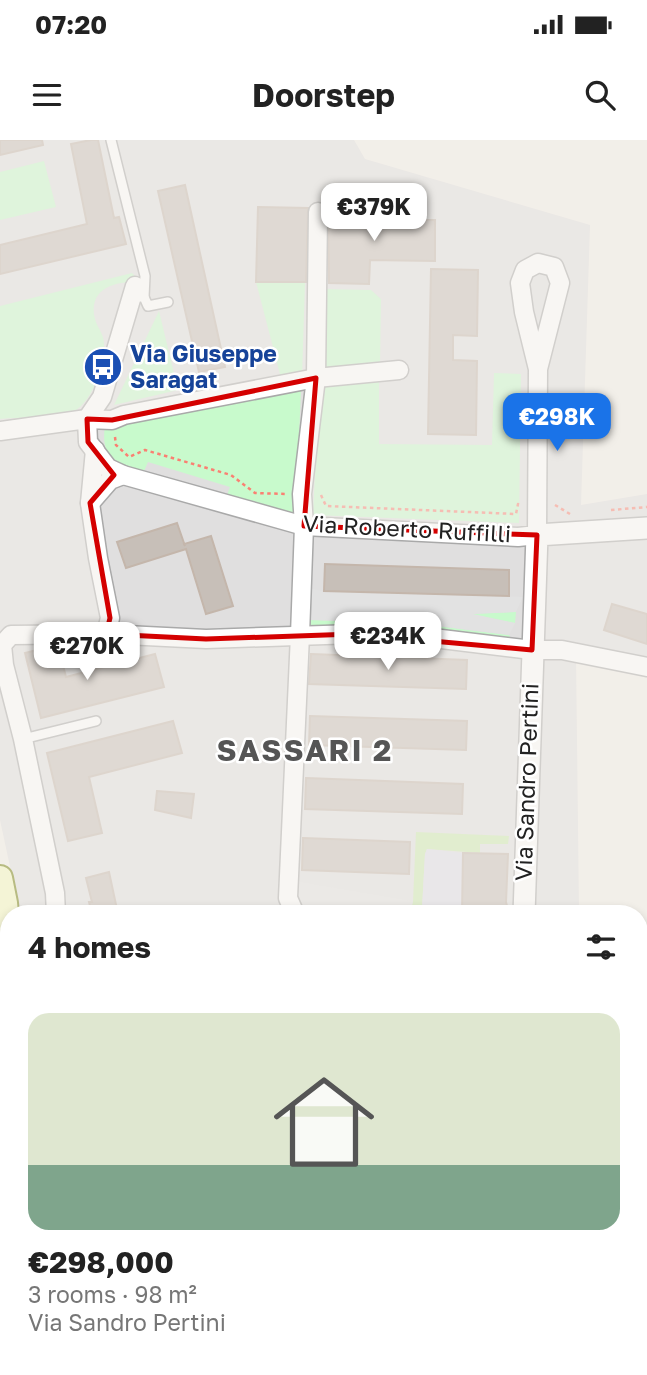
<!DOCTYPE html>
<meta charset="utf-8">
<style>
:root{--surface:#fff;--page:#f2f2f2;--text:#222;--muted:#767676;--accent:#1a73e8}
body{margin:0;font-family:"Golos Text",sans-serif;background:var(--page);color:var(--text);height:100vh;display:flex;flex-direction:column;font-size:26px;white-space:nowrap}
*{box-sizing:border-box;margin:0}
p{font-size:23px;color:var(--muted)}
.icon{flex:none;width:38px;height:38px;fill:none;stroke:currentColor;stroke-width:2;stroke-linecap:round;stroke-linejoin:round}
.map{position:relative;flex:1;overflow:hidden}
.side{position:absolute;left:0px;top:765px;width:648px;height:471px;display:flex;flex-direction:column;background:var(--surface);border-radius:28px 28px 0 0;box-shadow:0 4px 10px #0003}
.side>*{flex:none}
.price{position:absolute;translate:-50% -60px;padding:0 16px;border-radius:14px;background:#fff;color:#222;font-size:23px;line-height:46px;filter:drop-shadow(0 2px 4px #0008)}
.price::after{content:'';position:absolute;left:50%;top:42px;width:21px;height:16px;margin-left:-10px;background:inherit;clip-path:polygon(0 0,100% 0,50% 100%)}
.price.selected{background:var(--accent);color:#fff}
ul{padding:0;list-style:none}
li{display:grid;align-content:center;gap:14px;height:371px;padding:0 28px}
li span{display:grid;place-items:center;height:217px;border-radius:21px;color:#555}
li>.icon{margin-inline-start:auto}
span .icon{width:126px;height:126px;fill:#fffc;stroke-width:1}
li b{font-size:30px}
h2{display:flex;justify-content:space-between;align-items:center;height:84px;padding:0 28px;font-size:30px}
.status{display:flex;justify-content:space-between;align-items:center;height:49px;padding:0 35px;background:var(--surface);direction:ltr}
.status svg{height:19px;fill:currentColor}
header{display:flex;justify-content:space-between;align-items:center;height:91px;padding:0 28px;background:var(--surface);font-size:32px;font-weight:700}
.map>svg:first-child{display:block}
.residential{fill:#e0dfdf}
.grass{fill:#cdebb0}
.forest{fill:#add19e}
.park{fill:#c8facc}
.parking{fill:#e2e2e2}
.plaza{fill:#dddde8}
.building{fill:#c7bfb8;stroke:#c4b6ab;stroke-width:2}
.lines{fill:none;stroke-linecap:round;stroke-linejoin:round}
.service-casing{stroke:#a9a9a9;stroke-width:12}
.minor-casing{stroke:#a9a9a9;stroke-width:21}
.tertiary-casing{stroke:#a9a9a9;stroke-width:24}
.secondary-casing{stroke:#707d05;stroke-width:28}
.path{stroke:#fa8072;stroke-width:2.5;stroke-dasharray:3.5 3.5;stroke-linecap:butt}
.service{stroke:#fff;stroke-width:9}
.minor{stroke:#fff;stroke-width:18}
.tertiary{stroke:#fff;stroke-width:21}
.secondary{stroke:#f7fabf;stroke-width:24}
.rail-casing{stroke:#707070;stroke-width:8}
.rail{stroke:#fff;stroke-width:5;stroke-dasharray:16;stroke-linecap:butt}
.marked{fill:none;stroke:#d40000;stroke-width:5;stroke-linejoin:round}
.labels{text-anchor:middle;stroke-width:5;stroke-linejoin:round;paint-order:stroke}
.transit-label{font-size:23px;font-weight:bold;fill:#164399;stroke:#fff;text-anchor:start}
.street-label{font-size:23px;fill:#222;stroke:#fff}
.district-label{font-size:30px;font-weight:bold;letter-spacing:2px;fill:#555;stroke:#fff}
</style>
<div class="status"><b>07:20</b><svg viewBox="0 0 49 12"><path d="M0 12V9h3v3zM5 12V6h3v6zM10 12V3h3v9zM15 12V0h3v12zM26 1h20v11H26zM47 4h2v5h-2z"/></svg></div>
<header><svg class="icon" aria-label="menu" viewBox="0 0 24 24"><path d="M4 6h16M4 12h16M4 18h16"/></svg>Doorstep<svg class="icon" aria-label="search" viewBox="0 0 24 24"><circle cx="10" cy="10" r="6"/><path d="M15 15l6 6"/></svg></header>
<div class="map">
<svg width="647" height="1235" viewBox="0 0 647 1235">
<rect width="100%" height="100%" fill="#f2efe9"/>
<polygon class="residential" points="0,0 354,0 365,19 590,85 581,365 647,354 647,536 576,517 579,773 20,773 0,680"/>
<polygon class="grass" points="416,692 509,696 508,704 480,704 480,713 427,709 425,714 422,769 419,773 410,774 413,761"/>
<polygon class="forest" points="36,1227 284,1227 301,1235 37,1235"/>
<g class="park">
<polygon points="44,21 56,67 0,80 0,32"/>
<path d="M132 133 136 137 134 142C111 142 88 151 95 179 97 187 104 194 104 204 106 223 91 267 70 273 50 278 21 277 0 279V166Z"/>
<polygon points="256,142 305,142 302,239 281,238"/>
<polygon points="322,149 371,150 381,159 380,227 319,236"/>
<polygon points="159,171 178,250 114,265"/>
<polygon points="494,233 521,234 519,383 313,375 319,247 379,236 379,304 492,305"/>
<path d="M301 248 296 376 227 355 230 347 148 322 144 331C117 323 100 319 105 286Z"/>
<polygon points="516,472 515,483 469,474"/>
<polygon points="310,480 413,483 509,495 513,501 309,489"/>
</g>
<g class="parking">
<polygon points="311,449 324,451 523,457 516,472 473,474 515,483 509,495 413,483 310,480"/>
<polygon points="296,741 413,761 410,773 304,773 299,763"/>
<polygon points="647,884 647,937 639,949 639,895"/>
</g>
<polygon class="plaza" points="427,709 463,713 462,773 419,774 422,769 425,714"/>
<g class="building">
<polygon points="0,0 42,0 43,5 0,15"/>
<polygon points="91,0 98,0 114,78 119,77 126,104 0,134 0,105 87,84 71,4"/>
<polygon points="185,45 225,227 199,232 158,51"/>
<polygon points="258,67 308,68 306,142 256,142"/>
<polygon points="328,68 371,69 370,80 435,80 435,121 370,120 369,144 329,143"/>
<polygon points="431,129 478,130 477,196 453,195 453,220 477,221 476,295 428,294"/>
<polygon points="177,383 185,406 184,404 211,396 233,466 206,474 186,409 126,428 117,402"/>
<polygon points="325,424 509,430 509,456 324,451"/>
<polygon points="612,464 647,474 647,504 604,490"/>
<polygon points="53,506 58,506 66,537 155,514 164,547 41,578 25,513"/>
<polygon points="311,514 467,520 466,549 309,544"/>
<polygon points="310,576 467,581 466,610 309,605"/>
<polygon points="173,581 182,613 89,637 102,693 68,701 47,613"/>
<polygon points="306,638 463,644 462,674 305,669"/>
<polygon points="157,651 194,654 191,678 155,670"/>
<polygon points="303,698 410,702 409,734 302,730"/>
<polygon points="463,713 508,714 506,762 509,774 462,774"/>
<polygon points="109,732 118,774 92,774 89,762 92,762 86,738"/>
</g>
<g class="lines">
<g class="service-casing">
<g id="service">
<polyline points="111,0 145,136 144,157"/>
<polyline points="140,157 144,157 148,166 168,162"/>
<polyline points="23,599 96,581"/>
</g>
</g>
<g class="minor-casing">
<g id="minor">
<polyline points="135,146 102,257 87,279 112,280 124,275 316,238 399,230"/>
<polyline points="0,291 87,279 88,302 108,328 123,335 304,386 518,397 537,395 538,229 524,172 520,143 525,130 538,123 554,127 560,143 538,229"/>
<polyline points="95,310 90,363 98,418 110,478 106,494"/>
<polyline points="90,363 110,340 123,335"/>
<polyline points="56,774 55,753 23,599 4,525 2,505 11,495 106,494 206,499 354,494 425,497 532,510 562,510 647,527"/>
<polyline points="295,774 288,758 300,495 304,386 302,354 316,238 318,72"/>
</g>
</g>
<g class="tertiary-casing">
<polyline id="tertiary" points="524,774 537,395 647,388"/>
</g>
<g class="secondary-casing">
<g id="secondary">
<polyline points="0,738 5,763 9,804"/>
<polyline points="0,926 9,923"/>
<polyline points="0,1033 9,1036"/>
<polyline points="0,1059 9,1092"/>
<polyline points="20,1227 21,1235"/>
</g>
</g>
<g class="path">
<polyline points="115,297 116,305 129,317 145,310 231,335 255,353 286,354"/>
<polyline points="321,355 326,366 516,374 518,364 520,365"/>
<polyline points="555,365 570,374"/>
<polyline points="611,370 647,367"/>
<polyline points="0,863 9,861"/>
<polyline points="0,1117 5,1212"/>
</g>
<use href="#service" class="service"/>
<use href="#minor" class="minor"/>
<use href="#tertiary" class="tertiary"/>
<use href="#secondary" class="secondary"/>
<g class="rail-casing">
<g id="rail">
<polyline points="0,1115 9,1115"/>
<polyline points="315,1227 333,1235"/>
<polyline points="639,1235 647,1230"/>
</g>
</g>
<use href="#rail" class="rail"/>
</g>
<path d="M0 0H647V1235H0ZM316 238 304 386 537 395 532 510 354 494 206 499 106 494 110 478 90 363 114 335 88 302 87 279 112 280Z" fill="#f2efe9" fill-opacity=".55" fill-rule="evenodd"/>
<path class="marked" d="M316 238 304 386 537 395 532 510 354 494 206 499 106 494 110 478 90 363 114 335 88 302 87 279 112 280Z"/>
<defs>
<g id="bus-disc" transform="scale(2.0125)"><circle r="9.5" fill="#1a4fb4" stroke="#fff"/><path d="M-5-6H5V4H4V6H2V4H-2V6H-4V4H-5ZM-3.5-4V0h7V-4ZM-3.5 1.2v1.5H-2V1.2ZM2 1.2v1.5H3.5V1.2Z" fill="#fff"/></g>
</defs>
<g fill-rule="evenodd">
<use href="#bus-disc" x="103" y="227"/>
</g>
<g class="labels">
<g class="transit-label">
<text x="130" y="222">Via Giuseppe<tspan x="130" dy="26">Saragat</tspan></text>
</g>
<g class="street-label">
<text transform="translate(407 389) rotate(3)" y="8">Via Roberto Ruffilli</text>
<text transform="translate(527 642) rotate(-88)" y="8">Via Sandro Pertini</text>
</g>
<g class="district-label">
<text x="305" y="621">SASSARI 2</text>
</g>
</g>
</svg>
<b class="price" style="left:374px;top:103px">€379K</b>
<b class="price selected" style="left:557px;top:313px">€298K</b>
<b class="price" style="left:388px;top:532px">€234K</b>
<b class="price" style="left:87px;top:542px">€270K</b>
<section class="side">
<h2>4 homes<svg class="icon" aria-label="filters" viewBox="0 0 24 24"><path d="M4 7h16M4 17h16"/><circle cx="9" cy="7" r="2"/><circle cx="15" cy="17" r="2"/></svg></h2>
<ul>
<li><span style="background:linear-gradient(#dfe7d0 70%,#7fa58c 0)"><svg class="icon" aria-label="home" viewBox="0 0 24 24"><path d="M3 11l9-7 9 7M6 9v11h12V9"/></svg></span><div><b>€298,000</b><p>3 rooms · 98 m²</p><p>Via Sandro Pertini</p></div></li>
</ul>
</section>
</div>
